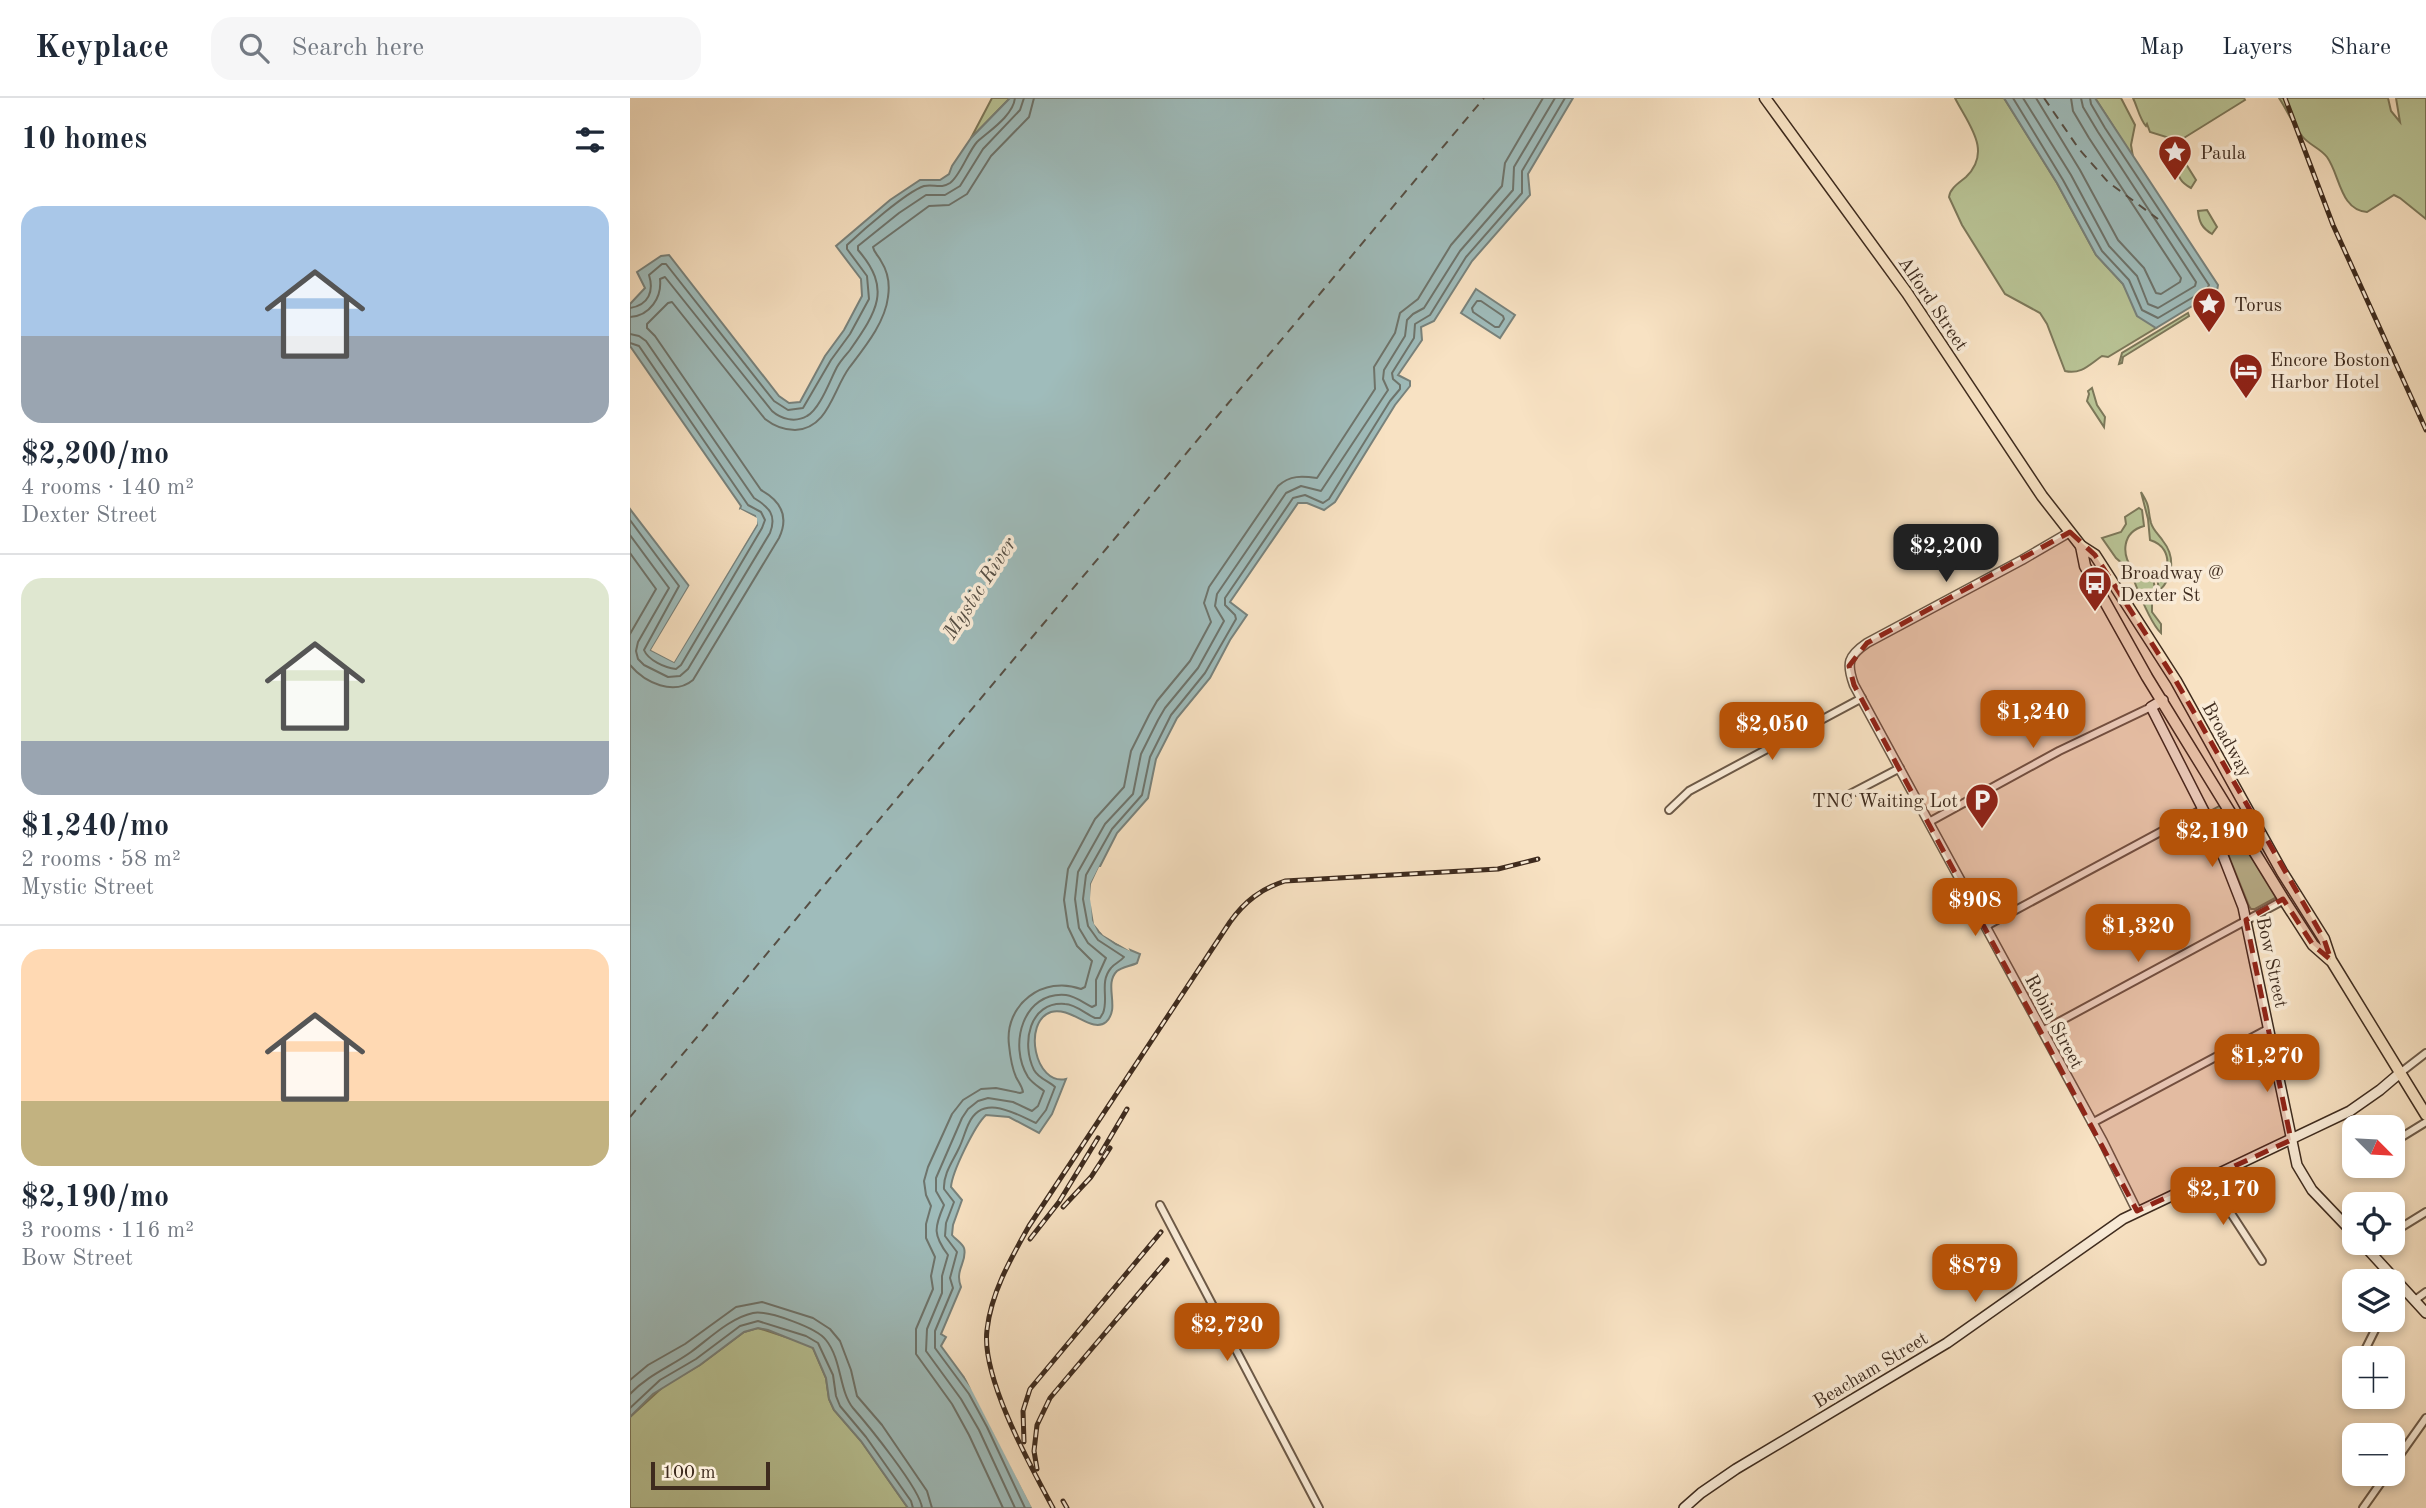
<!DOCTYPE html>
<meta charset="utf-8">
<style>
:root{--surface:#fff;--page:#f6f6f7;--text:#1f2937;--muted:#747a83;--line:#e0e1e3;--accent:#b45309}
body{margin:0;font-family:"Old Standard TT",serif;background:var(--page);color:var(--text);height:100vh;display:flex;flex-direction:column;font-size:26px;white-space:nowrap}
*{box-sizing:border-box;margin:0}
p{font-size:23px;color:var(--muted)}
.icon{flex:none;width:38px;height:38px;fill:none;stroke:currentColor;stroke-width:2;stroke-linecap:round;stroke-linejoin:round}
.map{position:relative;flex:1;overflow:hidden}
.sheet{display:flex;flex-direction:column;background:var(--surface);width:630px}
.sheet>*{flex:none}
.needle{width:46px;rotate:114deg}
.buttons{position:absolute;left:1712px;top:1017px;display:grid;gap:14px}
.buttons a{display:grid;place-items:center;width:63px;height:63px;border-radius:14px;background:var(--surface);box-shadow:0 4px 10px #0003;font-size:35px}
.scale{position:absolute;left:21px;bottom:18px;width:119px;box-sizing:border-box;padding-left:7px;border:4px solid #3e2b1e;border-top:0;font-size:19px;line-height:24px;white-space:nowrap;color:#3e2b1e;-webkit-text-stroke:5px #faecd8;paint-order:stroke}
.price{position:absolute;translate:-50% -60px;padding:0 16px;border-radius:14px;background:var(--accent);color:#fff;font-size:23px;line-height:46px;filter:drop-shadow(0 2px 4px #0008)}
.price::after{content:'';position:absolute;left:50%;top:42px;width:21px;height:16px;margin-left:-10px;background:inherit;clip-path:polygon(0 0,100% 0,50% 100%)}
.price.current{background:#222;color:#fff}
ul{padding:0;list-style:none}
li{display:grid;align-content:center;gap:14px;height:371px;padding:0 21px}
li+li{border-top:2px solid var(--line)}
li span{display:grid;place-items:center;height:217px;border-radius:21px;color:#555}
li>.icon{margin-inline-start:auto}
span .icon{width:126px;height:126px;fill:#fffc;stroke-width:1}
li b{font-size:30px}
h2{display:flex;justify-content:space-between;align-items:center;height:84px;padding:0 21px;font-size:30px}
header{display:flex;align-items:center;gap:42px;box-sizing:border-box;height:98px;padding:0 35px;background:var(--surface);border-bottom:2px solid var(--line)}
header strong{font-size:33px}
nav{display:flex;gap:38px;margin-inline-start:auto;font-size:24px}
.search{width:490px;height:63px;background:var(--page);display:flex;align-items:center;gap:18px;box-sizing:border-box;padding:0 24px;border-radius:21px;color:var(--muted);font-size:26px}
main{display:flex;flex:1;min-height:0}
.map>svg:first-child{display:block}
.green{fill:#b9c496;stroke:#7c785a;stroke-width:2}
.water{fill:#9fbcbb;stroke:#78827c;stroke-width:2}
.pier{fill:#f8e2c3}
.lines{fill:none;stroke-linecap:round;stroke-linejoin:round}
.shore{stroke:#6e746c;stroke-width:2}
.ferry{stroke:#564f45;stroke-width:2;stroke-dasharray:9 7;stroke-linecap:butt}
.minor-casing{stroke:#6c5947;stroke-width:10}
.tertiary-casing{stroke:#6c5947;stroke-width:11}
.secondary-casing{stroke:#3e2b1e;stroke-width:12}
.primary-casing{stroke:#3e2b1e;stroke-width:13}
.minor{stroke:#faecd8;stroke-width:6}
.tertiary{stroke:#faecd8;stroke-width:8}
.secondary{stroke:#faecd8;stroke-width:9}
.primary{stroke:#f8e2c3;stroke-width:10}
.rail-casing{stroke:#3e2b1e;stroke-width:5}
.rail{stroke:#faecd8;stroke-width:2.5;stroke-dasharray:8;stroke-linecap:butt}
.marked{fill:#8f2418;fill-opacity:0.2;stroke:#8f2418;stroke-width:5;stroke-dasharray:14 9;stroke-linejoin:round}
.labels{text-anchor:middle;stroke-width:7;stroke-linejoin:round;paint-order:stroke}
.poi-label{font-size:19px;fill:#3e2b1e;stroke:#faecd8;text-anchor:start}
.street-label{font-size:19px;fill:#3e2b1e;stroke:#faecd8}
.water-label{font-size:21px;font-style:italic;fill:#564f45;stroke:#faecd8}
</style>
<header>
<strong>Keyplace</strong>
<div class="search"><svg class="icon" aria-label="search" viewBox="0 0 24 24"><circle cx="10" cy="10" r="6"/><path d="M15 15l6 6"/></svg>Search here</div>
<nav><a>Map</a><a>Layers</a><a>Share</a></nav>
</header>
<main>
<section class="sheet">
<h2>10 homes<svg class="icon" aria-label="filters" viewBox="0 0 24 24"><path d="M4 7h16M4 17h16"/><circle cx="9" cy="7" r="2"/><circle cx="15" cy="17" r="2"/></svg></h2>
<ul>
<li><span style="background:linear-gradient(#a9c7e8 60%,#9aa5b1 0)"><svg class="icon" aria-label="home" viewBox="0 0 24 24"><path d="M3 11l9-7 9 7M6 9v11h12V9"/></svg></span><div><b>$2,200/mo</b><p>4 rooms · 140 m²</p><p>Dexter Street</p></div></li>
<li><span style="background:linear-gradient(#dfe7d0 75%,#9aa5b1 0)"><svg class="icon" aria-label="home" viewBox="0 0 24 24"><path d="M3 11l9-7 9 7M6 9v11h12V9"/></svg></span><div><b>$1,240/mo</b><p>2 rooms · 58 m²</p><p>Mystic Street</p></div></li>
<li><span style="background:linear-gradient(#ffd9b3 70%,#c2b280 0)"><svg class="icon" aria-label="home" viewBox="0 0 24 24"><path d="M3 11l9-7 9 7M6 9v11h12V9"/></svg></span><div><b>$2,190/mo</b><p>3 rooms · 116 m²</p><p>Bow Street</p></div></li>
</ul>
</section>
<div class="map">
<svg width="1796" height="1410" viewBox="0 0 1796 1410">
<rect width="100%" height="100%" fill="#f8e2c3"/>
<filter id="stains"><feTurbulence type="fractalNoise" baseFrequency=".00286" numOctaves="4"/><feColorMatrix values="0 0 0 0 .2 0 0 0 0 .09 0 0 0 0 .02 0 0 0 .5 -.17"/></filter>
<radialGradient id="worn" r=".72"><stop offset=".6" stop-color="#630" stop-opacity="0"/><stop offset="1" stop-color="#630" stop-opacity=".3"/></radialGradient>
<g class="green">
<polygon points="362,0 380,0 341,40"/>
<path d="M1325 0H1374L1427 85 1466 157 1493 186 1500 199 1526 230 1478 259 1472 258C1460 266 1451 277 1435 273L1417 226 1410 215 1375 196 1332 127 1319 99C1320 90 1329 85 1336 79 1363 53 1338 26 1325 0Z"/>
<polygon points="1465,0 1491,0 1505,27 1501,47 1503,59"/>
<path d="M1503 0H1614L1615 2 1549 43 1520 34 1517 26 1516 28C1510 22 1507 8 1503 0Z"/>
<path d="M1649 0H1758L1761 13 1770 24 1766 0H1796V121L1770 100 1764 97 1737 114C1710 112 1710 77 1697 59 1690 50 1679 47 1672 38 1663 27 1657 12 1649 0Z"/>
<path d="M1556 66 1566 82 1561 90C1550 84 1548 79 1547 67Z"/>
<path d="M1577 112 1587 129 1582 136C1572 130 1569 124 1568 113Z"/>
<polygon points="1558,215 1559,218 1493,259 1492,265 1489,266 1492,255"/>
<polygon points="1462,290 1467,307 1475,319 1474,329 1457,303 1459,296 1458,293"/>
<path d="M1511 394C1521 410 1517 409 1521 425 1523 432 1529 437 1533 443 1545 458 1544 479 1529 493L1527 478 1537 469C1539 456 1533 446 1520 442L1518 421Z"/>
<path d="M1509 410 1512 412 1514 428C1492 434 1491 456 1503 472L1501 473 1486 460 1472 440 1491 434 1496 426 1495 419Z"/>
<path d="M1506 475 1523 479 1526 498 1522 505V514L1531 526V535C1521 526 1508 493 1503 480Z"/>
<polygon points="1591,707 1647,799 1625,811 1621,811 1619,808 1583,719 1582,712"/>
<polygon points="128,1230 174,1245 183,1250 196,1280 199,1301 204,1312 231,1343 278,1410 0,1410 0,1319 34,1288 70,1267 114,1234"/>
</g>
<g class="water">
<path d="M380 0H943L898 76 900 97 842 163 804 223 791 229 792 242 768 277 780 283V288L765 307 705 404 694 412 677 405H668L600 504 617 517 600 542 580 580 547 620 526 661 518 700 487 735 461 786 463 822 469 834 486 846 510 856 507 865C501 868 492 869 487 873 473 887 491 910 476 924 462 936 441 908 421 914 392 924 405 988 436 981L422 1016 409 1035 379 1019 356 1017C345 1027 322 1074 321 1089L332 1102 323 1127 322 1137C325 1141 332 1145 334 1150 338 1163 324 1172 331 1189L311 1236 316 1239 311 1248 344 1293 403 1410H278L231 1343 204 1312 199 1301 196 1280 183 1250 138 1232 128 1230 114 1234 70 1267 23 1296 0 1319V411L59 488 21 552 44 564 127 427 125 418 110 411 111 408 0 248V206L15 190 7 174 31 158 39 157 149 298 159 305 170 304 195 258 214 232 232 198 231 181 206 148 260 102 290 82H310L319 76 322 68 341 40Z"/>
<polygon points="1374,0 1465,0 1588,187 1587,193 1526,230 1507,218 1493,186 1466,157 1427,85"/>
<polygon points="846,191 885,217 870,240 831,215"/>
</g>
<g class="pier">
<polygon points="110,411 127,420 127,426 44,564 21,552 61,485 62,490 26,551 43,560 123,425 123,421 108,414"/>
<polygon points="469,769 474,769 466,780 464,801 468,824 475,834 497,847 500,853 473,837 464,826 460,801 461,786"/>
<polygon points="338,1278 366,1324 407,1410 402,1410 335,1279"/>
</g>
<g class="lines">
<g class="shore">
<polyline points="1383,0 1433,82 1472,153 1499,182 1512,212 1528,220 1577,191 1579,187 1475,30 1461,6 1460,0"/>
<polyline points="1393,0 1441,77 1479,148 1507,178 1518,206 1528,210 1565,188 1566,184 1468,34 1453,9 1451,0"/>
<polyline points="1406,0 1450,72 1488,142 1514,170 1526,195 1531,196 1550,184 1551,180 1459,40 1443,13 1441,0"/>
<polygon points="847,203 851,203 873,218 874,221 869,229 865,229 843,214 842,210"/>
<path d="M0 210C19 207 24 193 19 177L32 166H36L144 303 158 312 173 310 201 262 220 236 239 201 237 178 217 151V147C232 133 276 94 294 88 304 86 311 91 320 85 330 78 338 54 347 44 359 33 383 18 385 0"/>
<path d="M0 219C20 218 32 199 30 181L35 179 142 313C151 321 165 325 177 318 190 311 200 282 207 269 211 262 216 257 220 252 247 213 262 191 228 152V148L269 115 296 97H315L330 88 353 51 390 12 394 0"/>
<path d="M0 236 9 238 16 243 124 400C139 409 147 417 140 435L58 571 50 578 38 579 14 567 8 561 6 553 8 544 39 490 0 437"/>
<path d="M0 245 9 248 118 407 131 414 135 422 132 430 51 567 46 571C35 570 18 562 14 552L49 488 0 422"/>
<polyline points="0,455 26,491 0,536"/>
<path d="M0 567C15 585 44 598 63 582L149 440C159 419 151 403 131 392L25 238 17 230V226L38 205 42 204 135 321C144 328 153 332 165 332 198 331 203 292 219 270 234 250 255 225 258 199 260 186 258 174 251 163 248 157 244 155 243 149L299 108 319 107 337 96 361 58 399 19 404 0"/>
<polyline points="0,1282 18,1267 55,1246 106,1209 132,1204 183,1220 200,1231 210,1243 221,1272 227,1298 252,1327 297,1393 302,1410"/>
<path d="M0 1296C18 1277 40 1269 61 1254 80 1240 100 1220 123 1215 138 1212 187 1230 196 1242 212 1262 209 1293 223 1310 237 1326 291 1392 292 1410"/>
<polyline points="0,1310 30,1282 66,1261 110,1228 128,1223 176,1238 188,1245 203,1277 206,1298 210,1308 236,1339 281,1403 283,1410"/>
<path d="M373 1410 339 1337 322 1306 286 1256V1231L303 1191 301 1178 305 1159 296 1140V1126L301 1108 296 1097 294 1083 298 1069 322 1016 333 1002 351 991 366 990 390 995 393 994C392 988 389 985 386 979 382 970 380 957 379 947 374 906 414 877 451 891L455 889 462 863 447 848 438 829 434 802 438 771 465 721 494 689 501 653 519 617 527 603 560 563 581 524 574 505 579 489 648 388C660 377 672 378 687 380L745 291 744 269 765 235 770 215 788 201 821 147 872 88 875 65 913 0"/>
<path d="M385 1410 349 1332 331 1301 296 1253 297 1231 312 1195V1178L318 1157C303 1137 304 1130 314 1107L306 1093V1080L332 1020 338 1011 348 1003 358 1000 383 1004 402 1013 408 1008 414 993C409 989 402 985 398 979 378 947 393 893 436 897 445 898 454 905 462 909L466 907V882L476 860 458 845 449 830 445 801 448 774 475 726 503 696 511 656 528 622 535 610 568 570 594 523 585 508 587 496 656 395 671 388 691 393 758 292 753 281 754 272 775 238 777 222 783 216 794 210 830 153 883 92 884 69 925 0"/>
<path d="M395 1410 357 1329 339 1296 305 1250V1233L323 1190 320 1180 327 1154 315 1138 316 1125 324 1104 314 1091C313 1076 323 1063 329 1050 333 1042 335 1033 339 1025 353 995 386 1016 406 1025L416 1012 425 989C419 983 409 981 404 972 391 946 399 903 435 906 445 906 456 916 465 920H470L473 915C479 901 469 884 481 870 485 865 490 864 494 859L468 842 458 828 453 801 456 777 482 731 512 697 520 659 541 617 575 575 606 521 605 517 595 507V500L663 400 675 397 693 405 699 401 760 303 770 291V287L763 281 762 275 784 240 785 226 800 217 836 159 892 95V73L935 0"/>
</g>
<g class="ferry">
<polyline points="1414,0 1449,51 1478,84 1528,121"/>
<polyline points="0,1019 854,0"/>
</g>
<g class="minor-casing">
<g id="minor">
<polyline points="1203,705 1270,670"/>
<polyline points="1039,712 1059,693 1232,600"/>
<polyline points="1299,724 1429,653 1521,609"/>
<polyline points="1356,828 1573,711"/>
<polyline points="1412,933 1654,802"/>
<polyline points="1770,975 1796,955"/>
<polyline points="1462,1025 1638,931"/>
<polyline points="1762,1045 1796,1024"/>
<polyline points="1578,1080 1632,1163"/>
<polyline points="530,1107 689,1410"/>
<polyline points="1762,1135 1796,1114"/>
<polyline points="1762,1198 1771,1188"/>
<polyline points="1785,1202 1796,1194"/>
<polyline points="1731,1260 1750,1222"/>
<polyline points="1762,1368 1796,1320"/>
<polyline points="1733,1410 1757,1376"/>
</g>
</g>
<g class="tertiary-casing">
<path id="tertiary" d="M1440 434 1392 462 1237 545C1218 558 1216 565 1224 587L1473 1044 1507 1113"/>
</g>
<g class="secondary-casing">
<g id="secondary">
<polyline points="1533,602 1521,609 1581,727 1613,809 1667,1067 1682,1092 1724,1136"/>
<polyline points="1731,1144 1796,1215"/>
<polyline points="1054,1410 1071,1395 1106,1371 1317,1245 1493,1121 1720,1013 1750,992 1770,975"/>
</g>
</g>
<g class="primary-casing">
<g id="primary">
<polyline points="1135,0 1277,195 1412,398 1451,448 1465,457 1546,583 1652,774 1694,841 1701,862 1796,1017"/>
<polyline points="1451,448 1455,468 1517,579 1654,802 1683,847 1700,862"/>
</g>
</g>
<use href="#minor" class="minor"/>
<use href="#tertiary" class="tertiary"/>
<use href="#secondary" class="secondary"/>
<use href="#primary" class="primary"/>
<g class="rail-casing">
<g id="rail">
<polyline points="1655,0 1703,127 1796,332"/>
<polyline points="471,1055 497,1011"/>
<polyline points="433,1109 461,1079 480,1050"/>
<polyline points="400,1141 429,1104 468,1040"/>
<polyline points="394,1344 393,1313 400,1291 531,1134"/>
<polyline points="407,1371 404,1353 407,1327 420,1300 537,1162"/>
<polyline points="433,1403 437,1410"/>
<path d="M423 1410C400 1367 351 1279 357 1232 361 1195 381 1160 399 1128L600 824C615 803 631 791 655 783L868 771 908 761"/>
</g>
</g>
<use href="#rail" class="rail"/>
</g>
<path class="marked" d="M1440 434 1465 457 1546 583 1694 841 1701 862 1683 847 1653 801 1616 822 1661 1042 1507 1113 1224 587 1219 568 1237 545Z"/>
<defs>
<g id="sight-pin" transform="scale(1.75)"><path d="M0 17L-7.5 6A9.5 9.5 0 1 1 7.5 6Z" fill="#8f2418" stroke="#faecd8"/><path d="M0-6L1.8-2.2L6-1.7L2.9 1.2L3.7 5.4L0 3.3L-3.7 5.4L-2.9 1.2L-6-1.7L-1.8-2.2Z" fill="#fff"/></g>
<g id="hotel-pin" transform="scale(1.75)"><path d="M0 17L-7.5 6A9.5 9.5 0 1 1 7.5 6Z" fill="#8f2418" stroke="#faecd8"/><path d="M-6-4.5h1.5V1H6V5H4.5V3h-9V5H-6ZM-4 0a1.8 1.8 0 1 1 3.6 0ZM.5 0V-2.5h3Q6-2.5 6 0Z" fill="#fff"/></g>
<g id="bus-pin" transform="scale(1.75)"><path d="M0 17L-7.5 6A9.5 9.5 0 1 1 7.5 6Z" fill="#8f2418" stroke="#faecd8"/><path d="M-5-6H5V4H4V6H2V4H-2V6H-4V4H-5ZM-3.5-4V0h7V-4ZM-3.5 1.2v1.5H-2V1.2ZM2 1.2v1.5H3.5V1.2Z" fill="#fff"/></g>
<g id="parking-pin" transform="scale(1.75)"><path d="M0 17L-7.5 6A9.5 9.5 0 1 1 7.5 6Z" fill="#8f2418" stroke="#faecd8"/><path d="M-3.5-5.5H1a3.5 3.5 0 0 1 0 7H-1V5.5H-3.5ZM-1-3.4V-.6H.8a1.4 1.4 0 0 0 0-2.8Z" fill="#fff"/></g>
</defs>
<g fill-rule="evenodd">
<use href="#sight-pin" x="1545" y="54"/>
<use href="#sight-pin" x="1579" y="206"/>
<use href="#hotel-pin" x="1616" y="272"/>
<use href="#bus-pin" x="1465" y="485"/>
<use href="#parking-pin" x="1352" y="702"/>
</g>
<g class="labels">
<g class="poi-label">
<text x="1570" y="61">Paula</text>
<text x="1604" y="213">Torus</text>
<text x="1640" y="268">Encore Boston<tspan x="1640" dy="22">Harbor Hotel</tspan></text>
<text x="1490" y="481">Broadway @<tspan x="1490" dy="22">Dexter St</tspan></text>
<text x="1328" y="709" text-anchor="end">TNC Waiting Lot</text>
</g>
<g class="street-label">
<text transform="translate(1304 205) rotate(56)" y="7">Alford Street</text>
<text transform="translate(1598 641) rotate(61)" y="7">Broadway</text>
<text transform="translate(1643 864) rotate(78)" y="7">Bow Street</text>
<text transform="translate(1425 923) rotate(62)" y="7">Robin Street</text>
<text transform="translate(1240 1271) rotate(-31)" y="7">Beacham Street</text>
</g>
<g class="water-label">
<text transform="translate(349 490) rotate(-57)" y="7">Mystic River</text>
</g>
</g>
<rect width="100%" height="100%" filter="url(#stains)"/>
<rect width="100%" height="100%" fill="url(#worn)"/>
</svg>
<div class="buttons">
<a><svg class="needle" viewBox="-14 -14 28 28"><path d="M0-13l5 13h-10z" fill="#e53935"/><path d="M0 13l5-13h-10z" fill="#747a83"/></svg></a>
<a><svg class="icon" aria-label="locate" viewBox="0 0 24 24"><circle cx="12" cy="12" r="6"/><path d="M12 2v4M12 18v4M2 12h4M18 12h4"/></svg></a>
<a><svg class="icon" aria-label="layers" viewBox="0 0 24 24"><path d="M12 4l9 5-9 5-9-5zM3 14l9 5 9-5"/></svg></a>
<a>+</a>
<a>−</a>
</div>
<div class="scale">100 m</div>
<b class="price current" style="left:1316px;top:486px">$2,200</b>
<b class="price" style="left:1403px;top:652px">$1,240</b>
<b class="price" style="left:1142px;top:664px">$2,050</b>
<b class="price" style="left:1582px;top:771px">$2,190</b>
<b class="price" style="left:1345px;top:840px">$908</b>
<b class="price" style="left:1508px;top:866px">$1,320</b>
<b class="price" style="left:1637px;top:996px">$1,270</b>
<b class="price" style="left:1593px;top:1129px">$2,170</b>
<b class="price" style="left:1345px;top:1206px">$879</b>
<b class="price" style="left:597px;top:1265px">$2,720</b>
</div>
</main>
